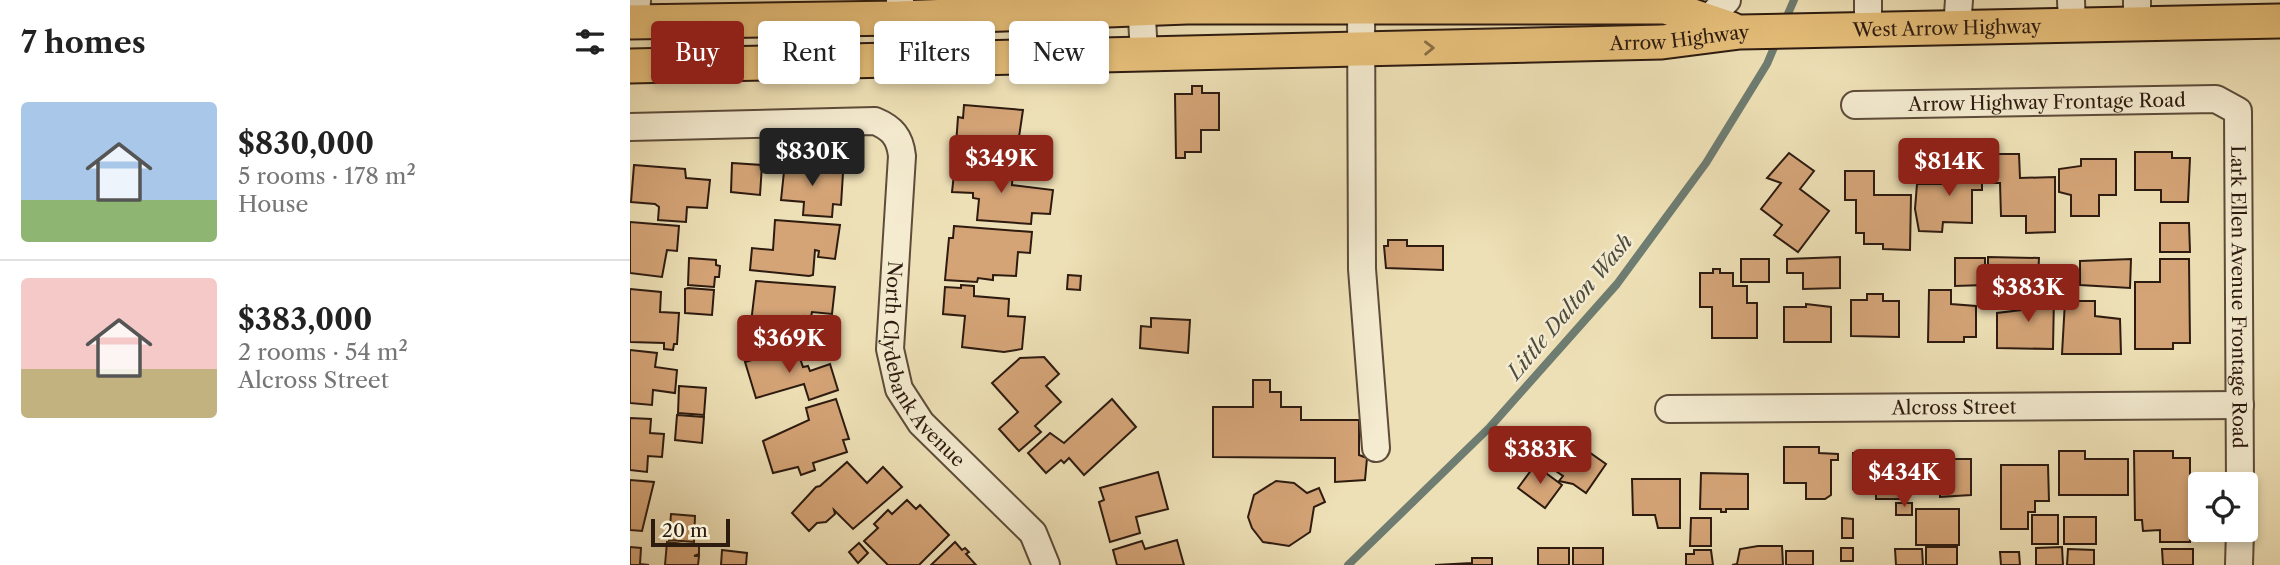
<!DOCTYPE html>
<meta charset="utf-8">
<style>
:root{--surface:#fff;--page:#f2f2f2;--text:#222;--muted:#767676;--line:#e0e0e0;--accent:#8f2418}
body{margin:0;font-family:"Libre Caslon Text",serif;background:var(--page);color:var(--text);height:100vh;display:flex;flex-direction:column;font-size:26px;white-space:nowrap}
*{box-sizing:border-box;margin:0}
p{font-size:23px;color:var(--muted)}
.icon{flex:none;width:38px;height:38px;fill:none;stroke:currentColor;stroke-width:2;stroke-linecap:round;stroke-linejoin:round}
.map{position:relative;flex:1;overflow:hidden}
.side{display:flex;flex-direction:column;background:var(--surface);width:630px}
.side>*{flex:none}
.hud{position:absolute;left:21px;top:21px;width:665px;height:63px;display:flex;gap:14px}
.tools{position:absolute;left:1558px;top:472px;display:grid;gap:14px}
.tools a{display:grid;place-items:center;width:70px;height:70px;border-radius:7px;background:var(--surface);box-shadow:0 4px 10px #0003;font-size:35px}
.scale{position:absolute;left:21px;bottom:18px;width:79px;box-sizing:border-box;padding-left:7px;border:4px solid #2d1b10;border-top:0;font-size:19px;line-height:24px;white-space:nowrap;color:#2d1b10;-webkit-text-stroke:5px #f4ebd0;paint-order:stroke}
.price{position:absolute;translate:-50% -60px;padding:0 16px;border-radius:7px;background:var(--accent);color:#fff;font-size:23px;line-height:46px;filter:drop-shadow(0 2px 4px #0008)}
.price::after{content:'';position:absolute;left:50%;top:42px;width:21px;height:16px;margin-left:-10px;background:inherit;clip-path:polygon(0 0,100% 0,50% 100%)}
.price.current{background:#222;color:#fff}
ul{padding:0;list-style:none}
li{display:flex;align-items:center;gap:21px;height:175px;padding:0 21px}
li+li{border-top:2px solid var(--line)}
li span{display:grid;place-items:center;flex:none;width:196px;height:140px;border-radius:7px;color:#555}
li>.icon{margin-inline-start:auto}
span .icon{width:84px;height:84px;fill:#fffc;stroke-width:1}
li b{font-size:30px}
h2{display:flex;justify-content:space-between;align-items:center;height:84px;padding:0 21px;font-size:30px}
.tag{padding:0 24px;border-radius:7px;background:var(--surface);box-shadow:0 4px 10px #0003;font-size:24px;line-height:63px}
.tag.current{background:var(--accent);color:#fff}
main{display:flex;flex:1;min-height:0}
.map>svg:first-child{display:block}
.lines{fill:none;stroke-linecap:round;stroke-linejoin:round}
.stream{stroke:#6e7c71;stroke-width:8}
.building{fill:#d4a477;stroke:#2d1b10;stroke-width:2}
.minor-casing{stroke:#5d4c3a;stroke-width:30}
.major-casing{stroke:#2d1b10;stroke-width:37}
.minor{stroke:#f4ebd0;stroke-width:26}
.major{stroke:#e7c07b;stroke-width:33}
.oneway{stroke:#8a6e46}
.labels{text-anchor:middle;stroke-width:5;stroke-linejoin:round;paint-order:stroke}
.street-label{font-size:19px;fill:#2d1b10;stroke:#f4ebd0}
.water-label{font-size:21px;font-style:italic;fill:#4d4c40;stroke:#f4ebd0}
</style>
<main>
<section class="side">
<h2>7 homes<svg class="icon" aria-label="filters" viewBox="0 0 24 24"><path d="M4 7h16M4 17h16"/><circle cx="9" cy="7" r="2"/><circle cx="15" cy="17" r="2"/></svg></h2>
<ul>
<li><span style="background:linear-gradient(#a9c7e8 70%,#8fb573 0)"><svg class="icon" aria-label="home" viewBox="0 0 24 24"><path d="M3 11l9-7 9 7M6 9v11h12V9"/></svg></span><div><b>$830,000</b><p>5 rooms · 178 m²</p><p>House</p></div></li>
<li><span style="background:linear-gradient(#f6c9c9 65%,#c2b280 0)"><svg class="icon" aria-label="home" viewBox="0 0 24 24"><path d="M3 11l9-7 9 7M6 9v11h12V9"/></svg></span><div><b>$383,000</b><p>2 rooms · 54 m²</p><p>Alcross Street</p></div></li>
</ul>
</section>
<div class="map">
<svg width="1650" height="565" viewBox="0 0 1650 565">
<rect width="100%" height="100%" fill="#eee0b6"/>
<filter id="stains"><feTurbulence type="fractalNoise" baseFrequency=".00286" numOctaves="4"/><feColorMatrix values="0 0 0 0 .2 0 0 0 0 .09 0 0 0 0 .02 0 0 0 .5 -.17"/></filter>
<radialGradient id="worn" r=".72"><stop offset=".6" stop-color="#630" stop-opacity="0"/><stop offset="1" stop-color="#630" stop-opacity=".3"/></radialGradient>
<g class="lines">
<g class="stream">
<polyline points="1154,23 1164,0"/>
<polyline points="718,565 860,427 987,284 1076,163 1137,64 1148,38"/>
</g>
</g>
<g class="building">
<polygon points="562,86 572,86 572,93 589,93 589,130 571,130 571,152 555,152 555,158 546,158 545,94 562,94"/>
<polygon points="334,105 393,110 385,164 325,159 328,117 333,118"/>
<polygon points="1505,152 1542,152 1542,158 1560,158 1558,202 1531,202 1531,190 1505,190"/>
<polygon points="1159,153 1184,171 1170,189 1199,211 1168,252 1144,235 1152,225 1131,209 1151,183 1137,178"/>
<polygon points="1359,154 1389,154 1390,178 1425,177 1425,232 1396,233 1396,216 1371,216 1370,183 1359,183"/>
<polygon points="1451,159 1486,159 1486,195 1469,195 1469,216 1441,216 1441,195 1429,192 1429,169 1451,166"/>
<polygon points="1323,160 1352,161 1352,190 1342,190 1342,223 1313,222 1312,232 1289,231 1285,209 1287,184 1323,184"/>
<polygon points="155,162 197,166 196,171 213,173 211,205 203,204 202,217 173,215 174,202 151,200"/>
<polygon points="102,163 132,165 130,195 101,192"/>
<polygon points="4,165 55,169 56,178 80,180 77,208 57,207 56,222 28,220 29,207 25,204 1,202"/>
<polygon points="325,165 383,169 382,185 423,190 420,214 402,213 401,224 347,220 349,199 343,198 343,193 322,192"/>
<polygon points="1215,171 1244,171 1244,195 1281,195 1280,250 1253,249 1253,244 1234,244 1234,233 1226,233 1226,200 1215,200"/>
<polygon points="145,220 210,225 205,259 188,257 189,251 185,250 183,275 179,276 120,270 122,248 143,250"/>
<polygon points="0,222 49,226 47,251 37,250 32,277 0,273"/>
<polygon points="1530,223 1559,223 1560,252 1530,252"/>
<polygon points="324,226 402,232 400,253 388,252 386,276 363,275 363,280 348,278 347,282 315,280 319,238 323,238"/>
<polygon points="758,240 777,240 777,246 813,246 813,270 756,268 754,246 758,246"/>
<polygon points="1210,257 1210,288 1173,289 1173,273 1157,273 1157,259"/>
<polygon points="1358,257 1409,258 1408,278 1386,277 1386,285 1358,285"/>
<polygon points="59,258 86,260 86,265 90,266 89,277 85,277 84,287 58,285"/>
<polygon points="1325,258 1355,258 1355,285 1325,286"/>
<rect x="1111" y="259" width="28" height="23"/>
<polygon points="1501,259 1500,288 1450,285 1450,261"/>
<polygon points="1530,259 1559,259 1560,343 1543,343 1543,349 1505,349 1505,282 1530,282"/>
<polygon points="1083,269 1090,269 1090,273 1103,273 1103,286 1117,286 1117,303 1127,303 1127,338 1082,338 1082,307 1070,307 1070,273 1083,273"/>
<polygon points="438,275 451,276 450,290 437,289"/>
<polygon points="126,281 205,287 202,314 182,312 181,317 175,316 174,335 167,334 166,340 149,339 150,334 120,331"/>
<polygon points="331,285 344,286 344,296 379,299 378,316 395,317 392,349 374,352 332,347 335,316 313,314 315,287 331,288"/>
<polygon points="58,288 84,290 82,315 55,313 55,289"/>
<polygon points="0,289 31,292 30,312 49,313 47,344 44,344 43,350 34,349 34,343 0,342"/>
<polygon points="1299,290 1321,290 1321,304 1346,306 1346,337 1334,337 1334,342 1298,342"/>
<polygon points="1237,294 1253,294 1253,301 1269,301 1269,337 1221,336 1221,300 1237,300"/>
<polygon points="1391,295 1424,295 1423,349 1367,348 1367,313 1391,310"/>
<polygon points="1435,301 1465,301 1465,316 1490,319 1491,354 1432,354"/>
<polygon points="1176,304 1201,307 1201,342 1154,342 1154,307 1176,307"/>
<polygon points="521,318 560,320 558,353 510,348 511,326 521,327"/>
<polygon points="166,347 173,367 178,366 180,371 200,364 208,390 179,400 174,384 126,398 115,362"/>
<polygon points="0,350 27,353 25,367 47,370 45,393 23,390 22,405 0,403"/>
<polygon points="414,357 429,374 416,386 431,402 405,426 411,432 389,451 369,429 388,412 362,383 390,358"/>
<polygon points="623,380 640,380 640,392 651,392 651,407 671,407 671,420 729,420 729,455 737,458 735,480 705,482 705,458 583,457 583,407 623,407"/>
<polygon points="49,386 76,388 74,415 48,413"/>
<polygon points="206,399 219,439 213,440 217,452 183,463 185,470 171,475 168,467 143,473 133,441 179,420 176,408"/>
<polygon points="482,399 506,427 454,475 439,458 434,463 431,460 416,473 398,453 420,433 434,443"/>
<polygon points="47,415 74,417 72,443 45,440"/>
<polygon points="0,418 21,419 20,433 34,434 32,457 18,456 17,472 0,470"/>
<polygon points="939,438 976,464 956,493 943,484 929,481 933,476 920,467"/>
<polygon points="1154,447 1189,447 1189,453 1208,454 1208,460 1201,460 1201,495 1195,499 1176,499 1176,483 1154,483"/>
<polygon points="1429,451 1455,451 1455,459 1498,459 1498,495 1429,495"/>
<polygon points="1504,451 1543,451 1543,458 1560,458 1560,542 1530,542 1530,530 1513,531 1512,520 1505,520"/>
<polygon points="1223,453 1269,454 1271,499 1246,499 1246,492 1223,489"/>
<polygon points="1294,459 1341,459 1341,495 1310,497 1310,494 1294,494"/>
<polygon points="217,462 237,483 253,467 272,487 223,529 204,510 205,514 196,522 187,523 179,531 162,513 186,487 190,486"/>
<polygon points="905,465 932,485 915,508 888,488"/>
<polygon points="1371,465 1418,465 1419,501 1405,501 1405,512 1398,512 1398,529 1371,529"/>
<polygon points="528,472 538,509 506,517 510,533 480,542 469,502 474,500 470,488"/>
<polygon points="1071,473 1118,474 1118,509 1096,509 1096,512 1091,512 1091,509 1070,509"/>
<polygon points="1002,479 1050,479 1050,528 1028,528 1025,515 1003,515"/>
<polygon points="0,480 24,482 12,531 0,530"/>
<polygon points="646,481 664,483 677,493 689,488 695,502 684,507 680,532 659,546 633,542 622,528 618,517 624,495"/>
<polygon points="277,500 286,509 290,505 319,535 289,565 258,565 234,541 248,528 244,524 258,510 262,514"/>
<rect x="1266" y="503" width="16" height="12"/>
<rect x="1286" y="509" width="43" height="36"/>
<polygon points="41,514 65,516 64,542 39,540"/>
<rect x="1402" y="515" width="26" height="29"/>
<rect x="1434" y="517" width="32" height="27"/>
<polygon points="1061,518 1081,518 1081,546 1060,546"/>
<polygon points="1212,518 1223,519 1223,538 1212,538"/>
<polygon points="547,540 554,565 487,565 483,550 512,541 515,549"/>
<polygon points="37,542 69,546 69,554 64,556 69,556 68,565 35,565"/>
<polygon points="325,542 332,550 335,548 339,552 336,554 346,565 301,565"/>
<polygon points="229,543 238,553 228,563 219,552"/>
<polygon points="1128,546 1152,546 1153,565 1102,565 1107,564 1110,549"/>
<polygon points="0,547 11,548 10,564 19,565 0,565"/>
<rect x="1296" y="547" width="31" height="18"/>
<polygon points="1432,547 1433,565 1406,565 1406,548"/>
<rect x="908" y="548" width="31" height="17"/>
<rect x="943" y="548" width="30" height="17"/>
<rect x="1211" y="548" width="12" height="13"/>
<polygon points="1265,549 1292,549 1293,565 1266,565"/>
<polygon points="1438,549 1464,550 1464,565 1437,565"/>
<polygon points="1532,549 1563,549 1563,565 1533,565"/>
<polygon points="92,550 117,553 116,565 91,565"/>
<polygon points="1064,550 1081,550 1083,565 1056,565 1056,554 1064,554"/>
<rect x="1156" y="551" width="27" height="14"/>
<polygon points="1370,552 1389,552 1390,565 1371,565"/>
<polygon points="842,558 862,558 862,565 805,565 842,563"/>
</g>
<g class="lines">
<g class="minor-casing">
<g id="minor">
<polyline points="511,0 514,54"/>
<polyline points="731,0 732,269 746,448"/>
<polyline points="1238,0 1238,16"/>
<polyline points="1441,0 1442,25"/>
<polyline points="1076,21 1097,0"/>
<polyline points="6,22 7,0"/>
<polyline points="1507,24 1507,0"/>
<polyline points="1327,28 1329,0"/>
<polyline points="268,60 270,0"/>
<path id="s1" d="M1225 105 1586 99 1608 111 1610 485"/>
<path id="s2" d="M0 127 245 121C262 128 270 137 272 156L260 349 269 389 291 423 403 533 416 565"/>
<path id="s3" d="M1039 409 1610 405"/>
<polyline points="1609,565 1610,530"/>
</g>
</g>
<g class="major-casing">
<g id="major">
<polyline points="0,22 269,18 557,7 1036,7 1101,29"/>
<path id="s4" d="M0 66 1032 42 1110 32 1650 21"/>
</g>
</g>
<use href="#minor" class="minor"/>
<use href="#major" class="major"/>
</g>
<defs><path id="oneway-chevron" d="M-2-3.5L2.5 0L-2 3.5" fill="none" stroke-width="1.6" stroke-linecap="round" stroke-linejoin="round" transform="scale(1.75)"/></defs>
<use class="oneway" href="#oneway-chevron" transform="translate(799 48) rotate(-1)"/>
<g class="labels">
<g class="street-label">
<text dy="7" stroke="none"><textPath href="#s4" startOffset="1318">West Arrow Highway</textPath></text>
<text dy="7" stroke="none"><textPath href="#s4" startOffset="1050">Arrow Highway</textPath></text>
<text dy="7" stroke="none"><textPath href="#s1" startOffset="192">Arrow Highway Frontage Road</textPath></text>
<text dy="7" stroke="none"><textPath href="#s1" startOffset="572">Lark Ellen Avenue Frontage Road</textPath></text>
<text dy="7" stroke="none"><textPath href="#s2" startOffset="511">North Clydebank Avenue</textPath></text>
<text dy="7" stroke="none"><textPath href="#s3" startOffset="285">Alcross Street</textPath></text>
</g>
<g class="water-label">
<text transform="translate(940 307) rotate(-50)" y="7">Little Dalton Wash</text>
</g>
</g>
<rect width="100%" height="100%" filter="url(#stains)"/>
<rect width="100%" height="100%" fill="url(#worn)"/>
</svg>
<div class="tools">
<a><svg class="icon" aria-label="locate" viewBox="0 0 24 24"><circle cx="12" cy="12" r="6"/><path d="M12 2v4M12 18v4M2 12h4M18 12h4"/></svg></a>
</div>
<div class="scale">20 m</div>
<b class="price current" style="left:182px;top:188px">$830K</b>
<b class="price" style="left:371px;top:195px">$349K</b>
<b class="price" style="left:1319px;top:198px">$814K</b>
<b class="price" style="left:1398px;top:324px">$383K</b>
<b class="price" style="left:159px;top:375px">$369K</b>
<b class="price" style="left:910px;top:486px">$383K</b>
<b class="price" style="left:1274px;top:509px">$434K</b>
<div class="hud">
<a class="tag current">Buy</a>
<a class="tag">Rent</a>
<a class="tag">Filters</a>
<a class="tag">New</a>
</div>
</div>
</main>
